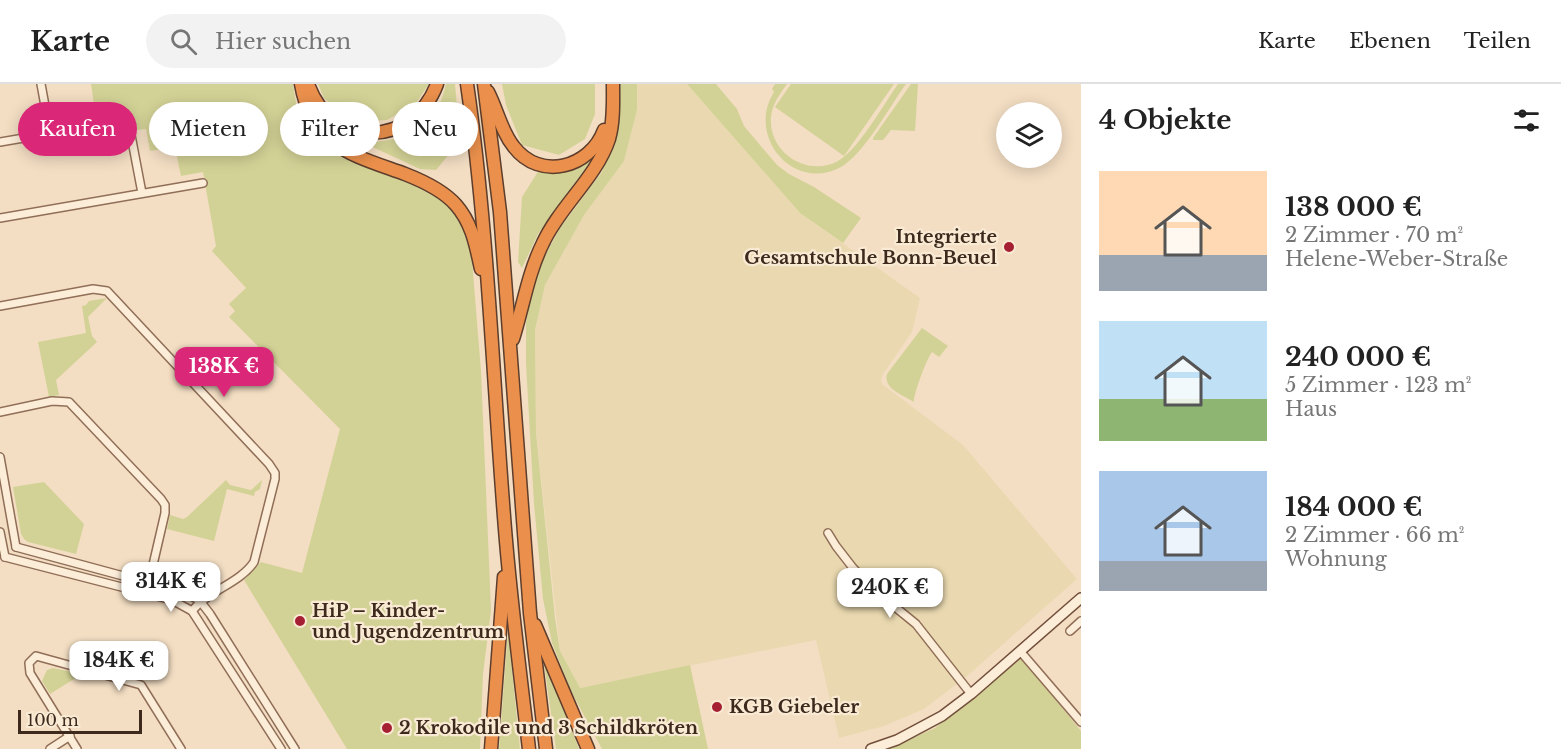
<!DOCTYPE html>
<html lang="de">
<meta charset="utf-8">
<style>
:root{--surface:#fff;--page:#f2f2f2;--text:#222;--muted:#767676;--line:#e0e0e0;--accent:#db2777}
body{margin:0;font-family:"Libre Baskerville",serif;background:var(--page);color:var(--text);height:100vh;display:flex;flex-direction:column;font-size:22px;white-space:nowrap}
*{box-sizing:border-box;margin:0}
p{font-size:20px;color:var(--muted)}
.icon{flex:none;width:33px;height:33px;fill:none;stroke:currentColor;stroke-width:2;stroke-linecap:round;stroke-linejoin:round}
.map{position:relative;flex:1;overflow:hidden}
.side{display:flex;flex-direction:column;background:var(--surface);width:480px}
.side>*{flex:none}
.hud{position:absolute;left:18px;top:18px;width:570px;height:54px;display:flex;gap:12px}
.fabs{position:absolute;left:996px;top:18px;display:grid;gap:12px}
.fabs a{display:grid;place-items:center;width:66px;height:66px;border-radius:50%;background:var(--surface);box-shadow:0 3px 15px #0003;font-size:30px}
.scale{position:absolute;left:18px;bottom:15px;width:124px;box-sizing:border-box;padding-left:6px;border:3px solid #3e291d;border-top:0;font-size:16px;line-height:21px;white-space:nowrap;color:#3e291d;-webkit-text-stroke:4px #f9ead4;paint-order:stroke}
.price{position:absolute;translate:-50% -51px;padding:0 14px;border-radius:12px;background:#fff;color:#222;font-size:20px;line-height:39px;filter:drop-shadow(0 2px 3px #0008)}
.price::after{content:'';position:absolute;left:50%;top:36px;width:18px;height:14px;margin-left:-9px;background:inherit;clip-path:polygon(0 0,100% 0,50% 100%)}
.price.on{background:var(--accent);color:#fff}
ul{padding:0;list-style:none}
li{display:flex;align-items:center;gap:18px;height:150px;padding:0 18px}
li span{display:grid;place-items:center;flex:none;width:168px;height:120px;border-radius:0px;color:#555}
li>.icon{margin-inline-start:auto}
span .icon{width:72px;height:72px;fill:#fffc;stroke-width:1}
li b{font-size:26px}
h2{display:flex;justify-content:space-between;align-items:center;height:72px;padding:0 18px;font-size:26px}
.tag{padding:0 21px;border-radius:27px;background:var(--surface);box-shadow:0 3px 15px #0003;font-size:21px;line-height:54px}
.tag.on{background:var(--accent);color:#fff}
header{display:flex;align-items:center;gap:36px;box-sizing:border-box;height:84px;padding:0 30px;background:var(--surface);border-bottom:2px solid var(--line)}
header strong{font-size:28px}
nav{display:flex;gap:33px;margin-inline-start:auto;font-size:21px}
.search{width:420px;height:54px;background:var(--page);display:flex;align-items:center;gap:15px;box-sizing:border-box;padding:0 21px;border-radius:33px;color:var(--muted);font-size:22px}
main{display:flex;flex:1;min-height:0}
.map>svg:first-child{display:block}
.farmland{fill:#ead9b0}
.green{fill:#d3d296}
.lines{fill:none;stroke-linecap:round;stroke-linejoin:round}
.street-casing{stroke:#906e57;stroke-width:10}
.secondary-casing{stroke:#724f3b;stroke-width:12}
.highway-casing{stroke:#5d3d2c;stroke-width:15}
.street{stroke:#fcedd8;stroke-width:7}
.secondary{stroke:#fcedd8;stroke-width:9}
.highway{stroke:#eb904c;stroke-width:12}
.poi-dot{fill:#a62033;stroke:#f9ead4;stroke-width:2}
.labels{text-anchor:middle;stroke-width:4.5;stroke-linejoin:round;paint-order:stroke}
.poi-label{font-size:18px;font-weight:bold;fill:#3e291d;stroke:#f9ead4;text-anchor:start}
</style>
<header>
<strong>Karte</strong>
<div class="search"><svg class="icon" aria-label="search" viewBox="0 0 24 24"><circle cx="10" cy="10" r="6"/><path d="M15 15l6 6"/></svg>Hier suchen</div>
<nav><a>Karte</a><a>Ebenen</a><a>Teilen</a></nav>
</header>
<main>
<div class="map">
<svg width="1081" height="665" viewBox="0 0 1081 665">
<rect width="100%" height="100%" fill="#f3dec3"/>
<polygon class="farmland" points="637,0 687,0 800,129 920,214 912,248 883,290 881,295 882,300 963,361 1077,495 966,593 924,625 884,642 839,654 816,556 579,604 560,567 536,349 535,246 545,201 584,131 624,77 637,26"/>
<g class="green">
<polygon points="91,0 293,0 296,19 306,41 319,56 339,71 360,81 426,101 453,124 470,152 481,287 491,526 483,590 480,665 347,665 244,496 261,478 302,489 340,345 229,233 235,227 229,220 246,204 212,167 216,162 203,88 181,92 175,63 150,67 146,45 136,46 127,35 115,32 113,24 95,27"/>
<polygon points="318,0 429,0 416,19 387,36 371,37 354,36 336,25 324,14"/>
<path d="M446 0H455L460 57 436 86 420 85 364 59C410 55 435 48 446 0Z"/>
<polygon points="502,0 595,0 595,30 585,55 559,71 522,61 506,21"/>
<polygon points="618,0 637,0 637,26 624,77 584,131 545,201 535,246 536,349 555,534 560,567 580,604 690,581 708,665 602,665 571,607 552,559 543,515 534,420 526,280 526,239 534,192 560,144 602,88 616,46"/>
<polygon points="687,0 716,0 737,25 744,42 777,81 789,90 814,103 861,134 843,159 800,129"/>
<path d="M775 0H787C780 10 772 20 771 33 768 68 807 94 838 77 858 66 884 20 898 0H906C890 22 864 70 841 83 793 109 746 52 774 8L772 5Z"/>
<polygon points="791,0 894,0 844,72 775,23"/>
<polygon points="911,0 918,0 915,47 891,46 883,56 873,56 873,54"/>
<path d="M590 78 538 150 522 184 518 178 522 113 539 86C558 87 573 87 590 78Z"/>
<polygon points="107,214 88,233 92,252 97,258 56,296 59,311 49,313 38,258 86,249 82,222 86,221 89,217"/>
<path d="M922 244 948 262 939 273 932 268C927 274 913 311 914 318 903 311 883 305 887 290Z"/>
<polygon points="226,396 230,401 251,406 262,396 260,405 255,408 254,412 227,405 214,457 167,445 170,431 183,435 187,433"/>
<polygon points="44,398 84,440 76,470 28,458 24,455 21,450 13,403"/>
<polygon points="508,547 520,665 499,665"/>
<polygon points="542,565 579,665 556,665"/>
<polygon points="1022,574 1081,647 1081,665 888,665 935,644"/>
<polygon points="53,584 82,590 50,610 42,597 47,586"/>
</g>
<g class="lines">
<g class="street-casing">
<g id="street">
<polyline points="41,0 50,49"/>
<polyline points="0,58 123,37 130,46 142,109"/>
<polyline points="0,134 203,99"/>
<path d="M0 222 93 205 107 207 269 380 275 389V395L254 478C239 500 209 506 192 527"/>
<polyline points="0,328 52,317 69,318 161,415 165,421 165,429 149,498"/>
<polyline points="0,373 16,463"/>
<polyline points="0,448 5,473"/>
<polyline points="828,449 836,462 853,484 873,505 916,540 971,610"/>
<polyline points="16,463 186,509 200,517 210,530 295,665"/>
<polyline points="5,473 172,516 192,527 281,665"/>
<polyline points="1070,547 1081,537"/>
<polyline points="1020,567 1081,638"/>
<polyline points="50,665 70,652"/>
<polyline points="77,665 30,589 29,579 36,572 141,601 181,665"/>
</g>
</g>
<g class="secondary-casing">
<polyline id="secondary" points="871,665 897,656 942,632 971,610 1081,514"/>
</g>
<g class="highway-casing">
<g id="highway">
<path d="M301 0C312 63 353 71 405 90 423 97 443 106 456 121 472 139 476 162 481 185"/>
<path d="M308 0C331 66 413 64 437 0"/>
<path d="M467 0C489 152 493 305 506 457 512 527 521 596 529 665"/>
<polyline points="484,0 500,128 530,529 546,665"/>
<path d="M488 8C497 25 501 47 514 63 540 97 590 84 604 46"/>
<path d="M513 255C523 223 528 189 543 159 560 122 596 94 609 55 614 37 613 18 613 0"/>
<polyline points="535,541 588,665"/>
<polyline points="491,665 504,493"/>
</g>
</g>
<use href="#street" class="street"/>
<use href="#secondary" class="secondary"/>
<use href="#highway" class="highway"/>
</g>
<g class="poi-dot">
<circle cx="1009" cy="163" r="6"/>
<circle cx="300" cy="537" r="6"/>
<circle cx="717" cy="623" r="6"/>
<circle cx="387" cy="644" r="6"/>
</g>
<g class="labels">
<g class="poi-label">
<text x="997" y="159" text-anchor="end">Integrierte<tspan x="997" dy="21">Gesamtschule Bonn-Beuel</tspan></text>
<text x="312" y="533">HiP – Kinder-<tspan x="312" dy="21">und Jugendzentrum</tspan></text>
<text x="729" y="629">KGB Giebeler</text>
<text x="399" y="650">2 Krokodile und 3 Schildkröten</text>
</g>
</g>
</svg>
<div class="fabs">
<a><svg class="icon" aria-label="layers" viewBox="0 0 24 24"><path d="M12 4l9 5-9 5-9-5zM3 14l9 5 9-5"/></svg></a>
</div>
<div class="scale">100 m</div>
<b class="price on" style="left:224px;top:314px">138K €</b>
<b class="price" style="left:171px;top:529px">314K €</b>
<b class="price" style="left:890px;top:535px">240K €</b>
<b class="price" style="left:119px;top:608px">184K €</b>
<div class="hud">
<a class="tag on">Kaufen</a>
<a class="tag">Mieten</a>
<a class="tag">Filter</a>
<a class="tag">Neu</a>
</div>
</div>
<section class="side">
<h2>4 Objekte<svg class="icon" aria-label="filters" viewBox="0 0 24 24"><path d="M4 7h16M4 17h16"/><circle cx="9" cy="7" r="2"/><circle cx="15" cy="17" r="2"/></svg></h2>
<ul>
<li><span style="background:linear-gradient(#ffd9b3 70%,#9aa5b1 0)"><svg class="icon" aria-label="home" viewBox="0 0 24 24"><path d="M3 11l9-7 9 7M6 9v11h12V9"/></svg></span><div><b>138 000 €</b><p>2 Zimmer · 70 m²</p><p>Helene-Weber-Straße</p></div></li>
<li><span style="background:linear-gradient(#bfe0f5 65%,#8fb573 0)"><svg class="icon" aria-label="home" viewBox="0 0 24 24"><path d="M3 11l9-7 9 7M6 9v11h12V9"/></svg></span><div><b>240 000 €</b><p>5 Zimmer · 123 m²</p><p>Haus</p></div></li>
<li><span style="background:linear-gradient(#a9c7e8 75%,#9aa5b1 0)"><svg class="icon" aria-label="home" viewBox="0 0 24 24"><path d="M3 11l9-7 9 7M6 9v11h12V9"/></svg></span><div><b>184 000 €</b><p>2 Zimmer · 66 m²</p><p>Wohnung</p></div></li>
</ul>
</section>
</main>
